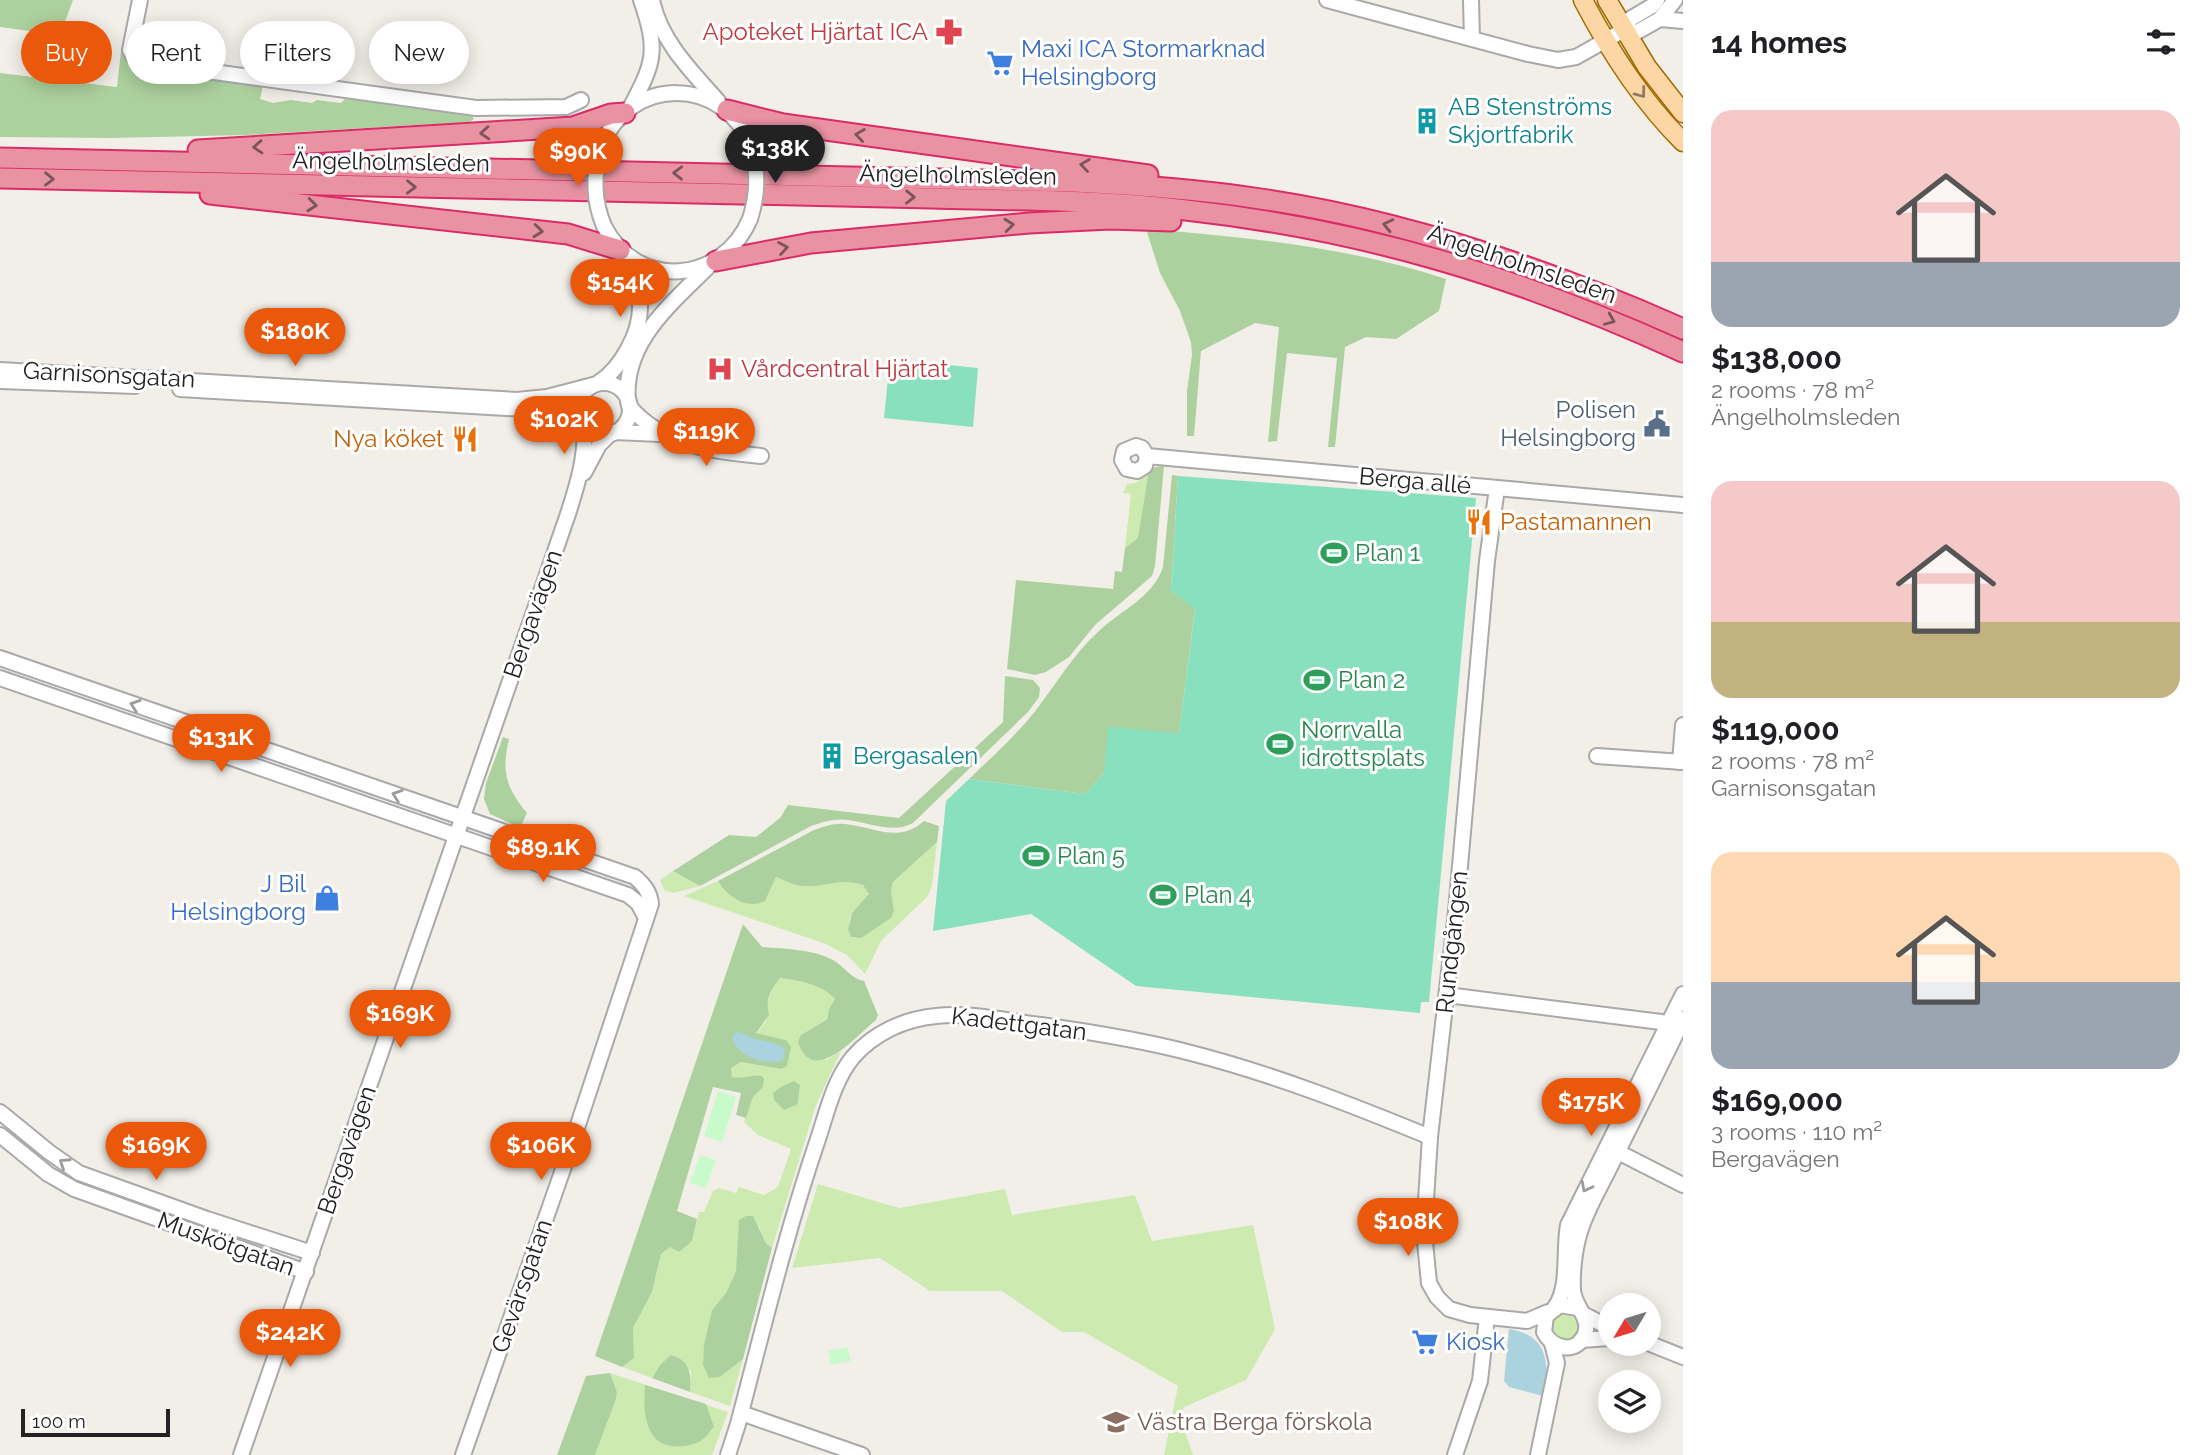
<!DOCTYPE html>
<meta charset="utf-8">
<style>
:root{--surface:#fff;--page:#f6f6f6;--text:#202124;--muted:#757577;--accent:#ea580c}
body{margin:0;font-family:Raleway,sans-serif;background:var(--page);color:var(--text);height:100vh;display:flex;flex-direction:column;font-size:26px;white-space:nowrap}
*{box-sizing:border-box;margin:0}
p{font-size:23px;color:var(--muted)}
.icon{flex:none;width:38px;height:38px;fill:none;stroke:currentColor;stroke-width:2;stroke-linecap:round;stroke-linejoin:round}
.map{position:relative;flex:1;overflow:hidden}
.sheet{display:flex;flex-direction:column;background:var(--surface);width:525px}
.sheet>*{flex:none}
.top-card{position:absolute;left:21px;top:21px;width:665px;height:63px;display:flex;gap:14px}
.needle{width:46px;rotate:232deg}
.tools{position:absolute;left:1598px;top:1293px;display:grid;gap:14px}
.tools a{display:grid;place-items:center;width:63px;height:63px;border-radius:50%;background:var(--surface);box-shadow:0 4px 18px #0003;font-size:35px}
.scale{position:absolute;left:21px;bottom:18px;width:149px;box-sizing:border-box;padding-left:7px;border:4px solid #222;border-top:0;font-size:19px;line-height:24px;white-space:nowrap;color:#222;-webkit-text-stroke:5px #fff;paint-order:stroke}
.price{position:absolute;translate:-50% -60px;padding:0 16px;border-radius:24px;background:var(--accent);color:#fff;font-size:23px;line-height:46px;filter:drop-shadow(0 2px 4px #0008)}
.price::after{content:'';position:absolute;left:50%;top:42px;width:21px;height:16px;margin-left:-10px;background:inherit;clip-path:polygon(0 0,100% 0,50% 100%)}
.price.selected{background:#222;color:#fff}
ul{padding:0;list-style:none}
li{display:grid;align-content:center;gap:14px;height:371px;padding:0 28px}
li span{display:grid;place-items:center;height:217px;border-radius:21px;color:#555}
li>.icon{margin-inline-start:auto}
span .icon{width:126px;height:126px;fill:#fffc;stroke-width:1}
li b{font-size:30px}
h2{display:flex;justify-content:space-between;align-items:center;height:84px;padding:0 28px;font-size:30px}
.pill{padding:0 24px;border-radius:32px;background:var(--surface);box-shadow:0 4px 18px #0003;font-size:24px;line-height:63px}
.pill.selected{background:var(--accent);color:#fff}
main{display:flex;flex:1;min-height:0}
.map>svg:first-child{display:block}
.grass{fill:#cdebb0;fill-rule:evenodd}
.forest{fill:#add19e}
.park{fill:#c8facc}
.pitch{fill:#88e0be}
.water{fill:#aad3df}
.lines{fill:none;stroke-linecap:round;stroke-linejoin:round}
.minor-casing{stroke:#a9a9a9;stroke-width:18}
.major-casing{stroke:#a06b00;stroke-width:21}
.highway-casing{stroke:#dc2a67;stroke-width:23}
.minor{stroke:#fff;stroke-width:14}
.major{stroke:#fcd6a4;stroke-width:18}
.highway{stroke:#e892a2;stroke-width:19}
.minor-bridge-casing{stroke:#a9a9a9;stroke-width:18;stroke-linecap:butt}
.minor-bridge{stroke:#fff;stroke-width:14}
.oneway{stroke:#8f7c63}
.oneway2{stroke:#7b545c}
.oneway3{stroke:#9c9c9c}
.labels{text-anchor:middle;stroke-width:6;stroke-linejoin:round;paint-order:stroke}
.health-label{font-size:24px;fill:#be3a42;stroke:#fff;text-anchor:end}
.shop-label{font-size:24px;fill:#366cbe;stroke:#fff;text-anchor:start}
.culture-label{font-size:24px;fill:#0d838f;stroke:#fff;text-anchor:start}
.street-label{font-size:24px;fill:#222;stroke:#fff}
.service-label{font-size:24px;fill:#4e5e75;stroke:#fff;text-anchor:end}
.food-label{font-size:24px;fill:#c56008;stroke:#fff;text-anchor:end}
.leisure-label{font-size:24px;fill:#27864d;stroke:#fff;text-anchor:start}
.education-label{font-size:24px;fill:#785e54;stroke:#fff;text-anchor:start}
</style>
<main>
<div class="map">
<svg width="1683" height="1455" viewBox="0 0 1683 1455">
<rect width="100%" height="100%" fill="#f2efe9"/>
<g class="grass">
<polygon points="1148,475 1138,539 1125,548 1131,494 1123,493 1127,484 1135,483"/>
<path d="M937 842 932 886 928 896 881 941 865 974 847 955 826 944 684 896 718 881C729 901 743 904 765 901L776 876C785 880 794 886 804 886 826 888 852 871 869 891 865 912 843 905 851 937L857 938 894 911 891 891 893 882Z"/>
<polygon points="673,871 700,886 674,893 665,891 660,880"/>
<path d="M780 978C798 980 823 985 835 999L829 1009 827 1018 801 1035 826 1060 841 1051 816 1105 772 1248 766 1243 759 1226 738 1257 736 1271 726 1293 712 1310 720 1377 743 1359 730 1406 690 1392 691 1370 660 1365 652 1378 622 1367 634 1358 633 1328 652 1292 661 1254 670 1247 692 1241 699 1212H704L713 1191 719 1188 736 1193 739 1187 764 1195 778 1187 791 1149 758 1135 744 1122 753 1097 763 1087 732 1077 730 1068 741 1062 781 1069 756 1034 766 1021C766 1004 769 992 780 978ZM800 1085 798 1104 774 1101Z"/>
<polygon points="818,1184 899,1208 1005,1189 1012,1215 1135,1195 1152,1241 1253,1225 1275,1329 1246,1380 1184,1407 1180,1418 1193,1455 1164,1455 1178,1386 1084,1332 1062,1332 1002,1291 930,1291 880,1258 792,1268"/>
<circle cx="1565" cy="1326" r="14"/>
<polygon points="610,1373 728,1412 712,1455 595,1455 616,1399 617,1392"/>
</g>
<g class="forest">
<polygon points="0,0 73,0 60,35 0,27"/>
<polygon points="121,51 130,64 137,69 263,86 260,99 273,103 291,100 312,103 317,100 341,103 346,98 472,116 474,119 470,122 247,135 110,138 0,137 0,73 117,87"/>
<path d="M1146 229C1248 237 1349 247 1446 279L1439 311 1396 339 1366 337 1345 347 1335 447H1328L1337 358 1287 353 1277 441 1268 442 1279 327 1255 323 1201 351 1194 436H1187V391L1192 355 1191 342 1180 311 1160 273Z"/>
<polygon points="1164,466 1155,566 1152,576 1095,625 1069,657 1046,672 1035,675 1007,669 1016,580 1113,589 1115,571 1122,572 1125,548 1138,538 1148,475 1155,467"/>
<path d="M1172 475 1178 476 1171 591 1195 608 1179 733 1104 773 1085 794 969 779C991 758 1014 737 1033 714 1055 686 1073 654 1100 630 1122 610 1154 596 1163 567Z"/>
<path d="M1005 676 1033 680 1040 688 1039 697 1028 712 913 823C893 834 870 823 848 820 835 818 823 822 811 826L700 886 673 871 729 835 756 837 780 818 788 805 899 818 1003 722Z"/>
<path d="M503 737 509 739C501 772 506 787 527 813L520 828 490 814 484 799 486 783Z"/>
<path d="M924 821 939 826 937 842 893 882 891 891 894 911 891 918 861 938 851 937 848 929 852 913 869 894 863 885C837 877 828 888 803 886 794 886 785 880 776 877L765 901C747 910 727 897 718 881L812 831C823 827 833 823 845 824 875 827 898 844 924 821Z"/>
<path d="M743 924 762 947C786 949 812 949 833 960 844 966 851 979 864 981L878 1015 876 1020C857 1035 813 1088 798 1042L801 1035 827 1019 829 1009 835 999C823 985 798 980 780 978 770 991 765 1000 769 1015L756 1033 786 1040 791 1047 787 1066 781 1069 741 1062 731 1068 732 1077C743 1080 751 1074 762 1076L764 1079 763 1087 753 1097 746 1118 736 1115 741 1093 713 1087 677 1211 697 1219 692 1241 679 1252 670 1247 661 1254 652 1292 633 1328 634 1358 622 1367 595 1356Z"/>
<polygon points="794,1081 800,1085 798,1104 784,1110 774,1100 773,1093 781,1087"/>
<polygon points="746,1216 753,1216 766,1243 772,1248 743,1359 720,1377 709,1378 703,1365 704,1345 712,1310 726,1293 736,1271 739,1220"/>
<path d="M671 1355C691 1361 691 1374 690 1392L652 1378 660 1365Z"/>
<polygon points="610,1373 617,1392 616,1399 595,1455 557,1455 586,1376"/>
<path d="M645 1385 706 1404 714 1427C710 1431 706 1437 702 1440 688 1449 661 1450 652 1434 643 1419 644 1401 645 1385Z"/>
</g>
<g class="park">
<polygon points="718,1091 736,1097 722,1142 704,1136"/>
<polygon points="700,1155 716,1160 706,1188 690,1183"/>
<polygon points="848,1347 851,1361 831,1365 828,1351"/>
</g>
<g class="pitch">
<polygon points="890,359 978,368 973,427 884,418"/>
<polygon points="1178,476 1476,498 1429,1002 1421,1002 1420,1013 1136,986 1031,914 933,931 946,801 969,779 1085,794 1104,773 1108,727 1179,733 1195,609 1171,591"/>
</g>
<g class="water">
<path d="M740 1032C754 1042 771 1040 785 1048L783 1060C764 1066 740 1057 732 1039L734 1033Z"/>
<path d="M1509 1329C1548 1335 1550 1363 1543 1396L1509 1387 1504 1381Z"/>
</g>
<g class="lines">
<g class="minor-casing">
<g id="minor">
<polyline points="140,0 130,50 134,57 141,62 476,108 566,107 581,100"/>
<path d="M652 0C660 40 691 71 718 101"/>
<polyline points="1327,0 1528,54 1558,60 1576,57 1624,30 1630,19 1652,6 1657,0"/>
<polyline points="1471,0 1472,39"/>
<polyline points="1660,19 1683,21"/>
<polyline points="1624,30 1637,32 1660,19 1675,0"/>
<path d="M629 110C654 63 659 52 641 0"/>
<path d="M601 147C629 75 725 75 752 148"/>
<path d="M604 226C637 291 722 284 750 219"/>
<polyline points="0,370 517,400 547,397 593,385"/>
<polyline points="0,381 135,386"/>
<path d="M598 383C621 369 641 332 640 305 640 288 632 273 628 257"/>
<circle cx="604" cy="409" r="26"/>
<polyline points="180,389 559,411 580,420"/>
<path d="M628 402C622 343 671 304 708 267"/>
<path d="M629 406C663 446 712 451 761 456"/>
<polyline points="615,432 659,434"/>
<polyline points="1147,456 1145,466 1137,471 1127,469 1122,460 1124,451 1136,446 1142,448 1147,456 1683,505"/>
<polyline points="584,473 599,445 611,433"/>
<polyline points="1497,488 1487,561 1456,911 1430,1137 1424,1232 1429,1283 1437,1297 1449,1309 1470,1315 1527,1321 1548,1312"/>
<path d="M0 658 635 877C644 885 650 892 651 904L569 1152 463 1455"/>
<polyline points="0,678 628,895 638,903 646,918"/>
<polyline points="1597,756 1683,762"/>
<polyline points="1680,762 1683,725"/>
<polyline points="1447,995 1661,1022 1677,1029"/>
<polyline points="0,1112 49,1152 79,1173 207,1219 312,1253"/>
<polyline points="0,1135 48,1174 74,1189 306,1272"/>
<polyline points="1618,1152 1683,1185"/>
<path d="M1555 1307C1570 1287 1563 1251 1568 1225L1683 994"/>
<path d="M1577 1308 1560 1305 1546 1316 1544 1332C1552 1349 1577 1355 1585 1334 1591 1318 1574 1306 1573 1290 1572 1271 1575 1244 1582 1226 1589 1205 1602 1184 1612 1163 1636 1115 1660 1067 1683 1019"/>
<polyline points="1583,1314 1610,1328"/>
<polyline points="1581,1340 1610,1338"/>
<polyline points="1648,1343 1683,1357"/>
<polyline points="741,1413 862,1455"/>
<path d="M241 1455 568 514C577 486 587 454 584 425"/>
<path d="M728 1455 738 1424C763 1329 786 1233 818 1139 827 1112 834 1080 853 1057 874 1033 904 1019 936 1016 970 1012 1007 1021 1041 1025 1091 1032 1142 1040 1191 1053 1273 1074 1352 1105 1430 1137"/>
<polyline points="1455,1455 1480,1381 1487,1317"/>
<polyline points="1538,1455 1557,1363 1552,1343"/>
</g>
</g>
<g class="major-casing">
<g id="major">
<path d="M1583 0C1610 52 1642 101 1683 142"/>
<polyline points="1607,0 1647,67 1683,113"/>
</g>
</g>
<g class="highway-casing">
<g id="highway">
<polyline points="727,110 783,124 1148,175"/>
<polyline points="198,150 573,127 611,114 625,113"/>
<path d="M0 158 1074 182C1134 185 1194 189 1254 198 1403 219 1546 268 1683 329"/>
<path d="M0 178 932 198C1016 200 1102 200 1186 210 1366 230 1519 277 1683 352"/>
<polyline points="210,194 568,234 620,250"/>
<polyline points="716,261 811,243 1029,223 1110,219 1171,221"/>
</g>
</g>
<use href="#minor" class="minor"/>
<use href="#major" class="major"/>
<use href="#highway" class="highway"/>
<g class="minor-bridge-casing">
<g id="minor-bridge">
<path d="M601 147C593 174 593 200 604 226"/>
<path d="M750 219C758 194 758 173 752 148"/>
</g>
</g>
<use href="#minor-bridge" class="minor-bridge"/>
</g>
<defs><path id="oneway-chevron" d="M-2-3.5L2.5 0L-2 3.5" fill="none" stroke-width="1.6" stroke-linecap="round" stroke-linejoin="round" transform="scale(1.75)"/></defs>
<use class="oneway" href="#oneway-chevron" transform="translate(1641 93) rotate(53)"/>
<g class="oneway2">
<use href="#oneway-chevron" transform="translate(485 133) rotate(176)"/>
<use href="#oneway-chevron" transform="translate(860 135) rotate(-172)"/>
<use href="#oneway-chevron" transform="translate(258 147) rotate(176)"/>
<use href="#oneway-chevron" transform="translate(1085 165) rotate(-172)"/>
<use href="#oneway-chevron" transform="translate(678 173) rotate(-179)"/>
<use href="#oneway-chevron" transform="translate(49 179) rotate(1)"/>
<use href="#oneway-chevron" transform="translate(411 187) rotate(1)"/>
<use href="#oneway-chevron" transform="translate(910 197) rotate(1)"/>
<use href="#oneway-chevron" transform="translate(312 205) rotate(6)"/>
<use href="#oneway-chevron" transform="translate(1009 225) rotate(-6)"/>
<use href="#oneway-chevron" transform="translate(1388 225) rotate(-167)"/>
<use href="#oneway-chevron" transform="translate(538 231) rotate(6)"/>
<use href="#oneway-chevron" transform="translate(783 248) rotate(-9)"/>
<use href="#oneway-chevron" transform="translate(1610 320) rotate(23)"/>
</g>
<g class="oneway3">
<use href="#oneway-chevron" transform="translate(135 705) rotate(-161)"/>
<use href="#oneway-chevron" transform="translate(397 795) rotate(-161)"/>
<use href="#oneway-chevron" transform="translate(64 1163) rotate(-147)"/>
<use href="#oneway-chevron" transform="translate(1586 1187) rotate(117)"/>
</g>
<defs>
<g id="pharmacy-bare" transform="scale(2.1)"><path d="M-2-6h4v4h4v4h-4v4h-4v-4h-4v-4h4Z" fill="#e0444e" stroke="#fff" stroke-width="2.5" paint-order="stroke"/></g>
<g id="supermarket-bare" transform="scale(2.1)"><path d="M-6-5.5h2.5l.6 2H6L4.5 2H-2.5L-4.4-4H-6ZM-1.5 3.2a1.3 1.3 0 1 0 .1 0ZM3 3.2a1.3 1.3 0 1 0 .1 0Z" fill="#3f7fe0" stroke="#fff" stroke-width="2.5" paint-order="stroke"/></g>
<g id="building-bare" transform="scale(2.1)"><path d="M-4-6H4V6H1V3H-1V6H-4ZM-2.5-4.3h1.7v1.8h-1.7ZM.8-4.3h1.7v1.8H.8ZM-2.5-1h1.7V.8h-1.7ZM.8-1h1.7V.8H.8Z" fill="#0f9aa8" stroke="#fff" stroke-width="2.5" paint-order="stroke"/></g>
<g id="hospital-bare" transform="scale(2.1)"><path d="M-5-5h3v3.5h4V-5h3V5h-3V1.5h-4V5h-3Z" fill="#e0444e" stroke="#fff" stroke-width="2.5" paint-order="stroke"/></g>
<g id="civic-bare" transform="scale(2.1)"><path d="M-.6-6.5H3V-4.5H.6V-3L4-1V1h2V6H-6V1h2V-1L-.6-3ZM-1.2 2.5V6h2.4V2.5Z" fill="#5c6f8a" stroke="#fff" stroke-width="2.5" paint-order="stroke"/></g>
<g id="restaurant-bare" transform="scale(2.1)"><path d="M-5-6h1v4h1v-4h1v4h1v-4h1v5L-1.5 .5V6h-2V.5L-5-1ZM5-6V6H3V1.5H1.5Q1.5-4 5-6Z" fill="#e8710a" stroke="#fff" stroke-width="2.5" paint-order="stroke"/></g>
<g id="stadium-bare" transform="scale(2.1)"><path d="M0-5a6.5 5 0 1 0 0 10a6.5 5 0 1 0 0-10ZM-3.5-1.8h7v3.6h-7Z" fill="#2e9e5b" stroke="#fff" stroke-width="2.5" paint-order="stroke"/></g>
<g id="shop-bare" transform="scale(2.1)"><path d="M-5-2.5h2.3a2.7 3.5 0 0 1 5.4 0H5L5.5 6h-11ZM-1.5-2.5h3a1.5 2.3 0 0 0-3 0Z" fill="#3f7fe0" stroke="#fff" stroke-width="2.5" paint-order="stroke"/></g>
<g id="school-bare" transform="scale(2.1)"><path d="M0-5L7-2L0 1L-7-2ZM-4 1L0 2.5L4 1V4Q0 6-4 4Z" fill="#8d6e63" stroke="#fff" stroke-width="2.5" paint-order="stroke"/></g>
</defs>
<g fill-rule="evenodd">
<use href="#pharmacy-bare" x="949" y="32"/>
<use href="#supermarket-bare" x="1000" y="63"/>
<use href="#building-bare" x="1427" y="121"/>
<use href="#hospital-bare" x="720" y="369"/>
<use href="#civic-bare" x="1657" y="424"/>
<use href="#restaurant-bare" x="465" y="439"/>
<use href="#restaurant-bare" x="1479" y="522"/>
<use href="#stadium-bare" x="1334" y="553"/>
<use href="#stadium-bare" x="1317" y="680"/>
<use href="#stadium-bare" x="1280" y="744"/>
<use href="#building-bare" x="832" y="756"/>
<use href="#stadium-bare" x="1036" y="856"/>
<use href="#stadium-bare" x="1163" y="895"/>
<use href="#shop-bare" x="327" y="898"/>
<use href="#supermarket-bare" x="1425" y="1342"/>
<use href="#school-bare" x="1116" y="1422"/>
</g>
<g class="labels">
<g class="health-label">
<text x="928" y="40">Apoteket Hjärtat ICA</text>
<text x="741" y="377" text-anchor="start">Vårdcentral Hjärtat</text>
</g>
<g class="shop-label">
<text x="1021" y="57">Maxi ICA Stormarknad<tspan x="1021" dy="28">Helsingborg</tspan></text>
<text x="306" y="892" text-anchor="end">J Bil<tspan x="306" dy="28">Helsingborg</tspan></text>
<text x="1446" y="1350">Kiosk</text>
</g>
<g class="culture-label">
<text x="1448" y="115">AB Stenströms<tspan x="1448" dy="28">Skjortfabrik</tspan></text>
<text x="853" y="764">Bergasalen</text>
</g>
<g class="street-label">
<text transform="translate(391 162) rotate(1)" y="8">Ängelholmsleden</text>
<text transform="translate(958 175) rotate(1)" y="8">Ängelholmsleden</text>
<text transform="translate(1522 264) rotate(19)" y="8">Ängelholmsleden</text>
<text transform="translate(109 375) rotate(3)" y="8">Garnisonsgatan</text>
<text transform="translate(1415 481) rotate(5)" y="8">Berga allé</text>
<text transform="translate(533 614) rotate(-71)" y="8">Bergavägen</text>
<text transform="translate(1452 942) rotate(-84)" y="8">Rundgången</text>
<text transform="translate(1019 1024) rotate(7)" y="8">Kadettgatan</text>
<text transform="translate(347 1150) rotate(-71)" y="8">Bergavägen</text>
<text transform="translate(226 1244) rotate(20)" y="8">Muskötgatan</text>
<text transform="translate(522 1286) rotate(-71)" y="8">Gevärsgatan</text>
</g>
<g class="service-label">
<text x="1636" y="418">Polisen<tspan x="1636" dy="28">Helsingborg</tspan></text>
</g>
<g class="food-label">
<text x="444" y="447">Nya köket</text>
<text x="1500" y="530" text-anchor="start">Pastamannen</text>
</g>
<g class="leisure-label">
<text x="1355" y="561">Plan 1</text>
<text x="1338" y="688">Plan 2</text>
<text x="1301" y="738">Norrvalla<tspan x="1301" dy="28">idrottsplats</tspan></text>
<text x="1057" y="864">Plan 5</text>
<text x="1184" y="903">Plan 4</text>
</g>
<g class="education-label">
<text x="1137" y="1430">Västra Berga förskola</text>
</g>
</g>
</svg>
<div class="tools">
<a><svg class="needle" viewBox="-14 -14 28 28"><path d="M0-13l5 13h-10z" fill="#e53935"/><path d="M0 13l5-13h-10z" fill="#757577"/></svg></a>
<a><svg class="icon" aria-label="layers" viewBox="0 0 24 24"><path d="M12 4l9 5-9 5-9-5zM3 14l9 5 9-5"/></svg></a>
</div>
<div class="scale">100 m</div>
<b class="price selected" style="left:775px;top:185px">$138K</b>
<b class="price" style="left:578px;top:188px">$90K</b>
<b class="price" style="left:620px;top:319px">$154K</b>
<b class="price" style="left:295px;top:368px">$180K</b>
<b class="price" style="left:564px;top:456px">$102K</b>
<b class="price" style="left:706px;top:468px">$119K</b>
<b class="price" style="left:221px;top:774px">$131K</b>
<b class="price" style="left:543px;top:884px">$89.1K</b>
<b class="price" style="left:400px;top:1050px">$169K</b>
<b class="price" style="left:1591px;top:1138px">$175K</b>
<b class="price" style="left:156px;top:1182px">$169K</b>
<b class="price" style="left:541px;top:1182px">$106K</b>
<b class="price" style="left:1408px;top:1258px">$108K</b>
<b class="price" style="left:290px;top:1369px">$242K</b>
<div class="top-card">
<a class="pill selected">Buy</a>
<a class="pill">Rent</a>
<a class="pill">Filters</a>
<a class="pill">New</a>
</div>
</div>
<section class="sheet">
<h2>14 homes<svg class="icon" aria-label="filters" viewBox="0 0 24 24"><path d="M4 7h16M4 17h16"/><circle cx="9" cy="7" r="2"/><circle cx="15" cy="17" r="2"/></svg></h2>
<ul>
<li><span style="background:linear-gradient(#f6c9c9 70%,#9aa5b1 0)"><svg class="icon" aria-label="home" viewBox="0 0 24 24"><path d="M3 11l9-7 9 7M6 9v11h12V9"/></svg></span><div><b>$138,000</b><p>2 rooms · 78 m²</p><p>Ängelholmsleden</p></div></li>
<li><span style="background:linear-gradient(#f6c9c9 65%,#c2b280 0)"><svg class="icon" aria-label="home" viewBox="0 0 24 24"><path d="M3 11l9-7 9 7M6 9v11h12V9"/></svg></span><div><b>$119,000</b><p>2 rooms · 78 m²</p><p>Garnisonsgatan</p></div></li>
<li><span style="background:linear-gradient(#ffd9b3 60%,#9aa5b1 0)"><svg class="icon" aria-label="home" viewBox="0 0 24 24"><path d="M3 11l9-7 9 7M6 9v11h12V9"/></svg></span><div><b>$169,000</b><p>3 rooms · 110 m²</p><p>Bergavägen</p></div></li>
</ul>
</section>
</main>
